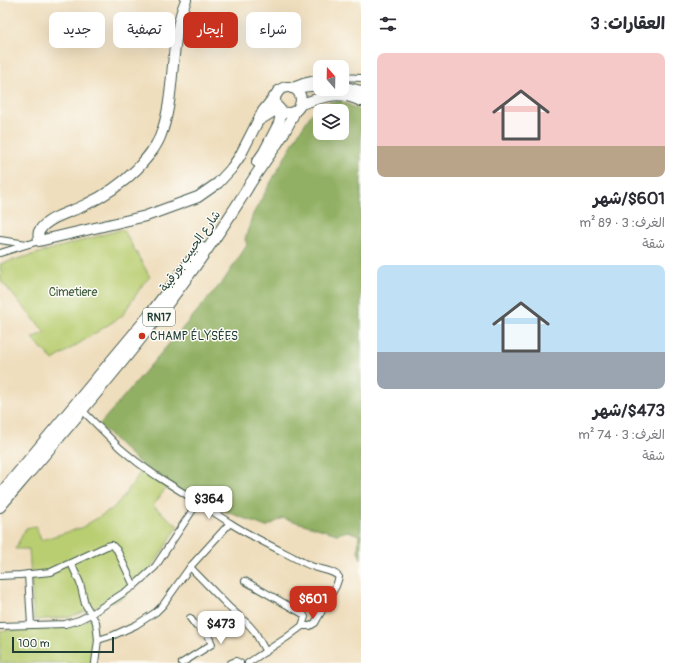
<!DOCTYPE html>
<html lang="ar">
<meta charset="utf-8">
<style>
:root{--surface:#fff;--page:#f7f7f7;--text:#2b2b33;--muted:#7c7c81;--accent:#c8321e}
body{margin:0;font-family:Pangolin,"Playpen Sans Arabic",sans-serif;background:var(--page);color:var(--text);direction:rtl;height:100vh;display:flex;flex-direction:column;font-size:15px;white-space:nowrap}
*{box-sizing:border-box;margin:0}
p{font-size:13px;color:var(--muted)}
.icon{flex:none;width:22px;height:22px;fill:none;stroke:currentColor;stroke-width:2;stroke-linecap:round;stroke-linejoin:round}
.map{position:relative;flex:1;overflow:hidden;direction:ltr}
.panel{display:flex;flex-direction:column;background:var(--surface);width:320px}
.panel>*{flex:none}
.guide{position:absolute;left:12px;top:12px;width:289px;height:36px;direction:rtl;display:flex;gap:8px}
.needle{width:26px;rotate:340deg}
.buttons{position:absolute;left:313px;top:60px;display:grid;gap:8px}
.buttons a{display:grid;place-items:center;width:36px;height:36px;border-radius:8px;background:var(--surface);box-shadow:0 4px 16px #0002;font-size:20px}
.scale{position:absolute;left:12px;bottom:10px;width:102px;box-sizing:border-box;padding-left:4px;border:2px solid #1f3d34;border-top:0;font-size:11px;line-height:14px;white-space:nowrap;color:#1f3d34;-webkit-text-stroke:3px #fdfcf7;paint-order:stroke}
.price{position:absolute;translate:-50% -34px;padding:0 9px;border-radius:8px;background:#fff;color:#222;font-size:13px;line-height:26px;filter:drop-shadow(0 1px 2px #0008)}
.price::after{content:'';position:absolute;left:50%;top:24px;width:12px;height:9px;margin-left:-6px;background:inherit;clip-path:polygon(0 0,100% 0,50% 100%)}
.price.on{background:var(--accent);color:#fff}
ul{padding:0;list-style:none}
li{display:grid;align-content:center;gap:8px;height:212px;padding:0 16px}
li span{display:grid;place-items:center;height:124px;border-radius:8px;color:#555}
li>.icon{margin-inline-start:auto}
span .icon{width:72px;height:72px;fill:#fffc;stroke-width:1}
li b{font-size:17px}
h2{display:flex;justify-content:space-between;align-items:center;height:48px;padding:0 16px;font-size:17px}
.pill{padding:0 14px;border-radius:8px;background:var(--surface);box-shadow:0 4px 16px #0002;font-size:14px;line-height:36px}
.pill.on{background:var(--accent);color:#fff}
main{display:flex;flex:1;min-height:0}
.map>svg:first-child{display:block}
.green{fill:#b9cd71;stroke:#6c8552}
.forest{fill:#92b063;stroke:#58764c;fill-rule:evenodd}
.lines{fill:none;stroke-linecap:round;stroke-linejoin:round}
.street-casing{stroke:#3e5549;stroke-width:8}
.primary-casing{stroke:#3e5549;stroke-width:12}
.street{stroke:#fff;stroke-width:6}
.primary{stroke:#fff;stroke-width:10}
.poi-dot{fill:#c8321e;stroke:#fdfcf7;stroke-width:1.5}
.labels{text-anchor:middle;stroke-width:3;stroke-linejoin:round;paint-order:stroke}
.shield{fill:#fdfcf7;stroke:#62766e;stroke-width:1}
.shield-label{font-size:11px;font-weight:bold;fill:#1f3d34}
.street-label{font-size:12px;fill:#1f3d34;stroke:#fdfcf7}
.park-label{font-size:12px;fill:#466143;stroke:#fdfcf7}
.poi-label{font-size:12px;fill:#1f3d34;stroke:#fdfcf7;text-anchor:start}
</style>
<main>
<section class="panel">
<h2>العقارات: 3<svg class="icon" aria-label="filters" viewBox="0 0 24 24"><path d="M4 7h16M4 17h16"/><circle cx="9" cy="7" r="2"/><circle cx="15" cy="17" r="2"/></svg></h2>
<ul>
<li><span style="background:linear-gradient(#f6c9c9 75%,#b9a48a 0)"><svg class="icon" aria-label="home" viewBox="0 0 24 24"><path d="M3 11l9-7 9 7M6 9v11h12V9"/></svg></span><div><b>$601/شهر</b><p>الغرف: 3 · 89 m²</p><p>شقة</p></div></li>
<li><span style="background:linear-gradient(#bfe0f5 70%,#9aa5b1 0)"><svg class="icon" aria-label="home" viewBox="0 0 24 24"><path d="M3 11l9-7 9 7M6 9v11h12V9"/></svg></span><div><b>$473/شهر</b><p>الغرف: 3 · 74 m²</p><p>شقة</p></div></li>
</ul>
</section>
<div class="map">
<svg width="361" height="663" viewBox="0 0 361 663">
<rect width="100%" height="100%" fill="#fdfcf7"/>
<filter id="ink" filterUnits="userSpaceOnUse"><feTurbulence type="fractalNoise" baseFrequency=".025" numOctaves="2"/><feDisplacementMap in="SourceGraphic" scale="8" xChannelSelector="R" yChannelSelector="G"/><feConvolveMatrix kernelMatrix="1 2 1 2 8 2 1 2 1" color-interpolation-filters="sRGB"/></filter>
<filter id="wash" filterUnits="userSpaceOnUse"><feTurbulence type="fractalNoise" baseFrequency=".012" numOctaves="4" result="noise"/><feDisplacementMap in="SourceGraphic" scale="16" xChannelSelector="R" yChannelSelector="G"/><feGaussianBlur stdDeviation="0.9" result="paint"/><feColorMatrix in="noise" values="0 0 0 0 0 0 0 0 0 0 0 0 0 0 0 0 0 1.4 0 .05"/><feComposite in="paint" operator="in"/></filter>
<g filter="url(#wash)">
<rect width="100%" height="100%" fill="#efdebd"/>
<g class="green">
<polygon points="123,229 150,277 143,284 122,316 53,360 32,338 45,332 1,281 0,264"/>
<polygon points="144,467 166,488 153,506 178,526 153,566 135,583 123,598 69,617 34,620 29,549 15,549 26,528 36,526 41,540 81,528 112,509 124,496"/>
<polygon points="93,618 95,635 91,663 0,663 0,631 70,626"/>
</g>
<path class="forest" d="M341 101 361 111V559L358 551 359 535 348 531 337 534 283 518 266 527 166 488 99 425 224 280 247 245 245 239 253 214 298 134 312 113 323 104 331 102ZM320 111H342V133H320Z"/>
</g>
<g filter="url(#ink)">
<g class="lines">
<g class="street-casing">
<g id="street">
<polyline points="342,77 361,78"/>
<polyline points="287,88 303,82 320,78"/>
<polyline points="0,240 27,244"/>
<polyline points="0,253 39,241"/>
<polyline points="198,502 230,523"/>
<path d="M71 563 80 583 85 604 96 622 98 640 114 635 136 625 156 612 163 605 190 567 230 523C249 535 269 545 289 555 297 559 305 564 314 567 322 570 333 570 339 577L336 586 315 623 310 626H302"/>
<polyline points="190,567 230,608 249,625 255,632 266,652"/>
<polyline points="28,574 31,625"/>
<polyline points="0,576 20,575 51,572 107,546 112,545 117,550 134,586"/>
<polyline points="245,581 303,614 305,617 302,626 286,638 248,663"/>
<polyline points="0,626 65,624 79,620 91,614 134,586 155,567 198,502 155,475 137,462 120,448 81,409"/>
<polyline points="95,663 98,640"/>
<polyline points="182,663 212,644 206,631 196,626 190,618"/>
<polyline points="231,663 236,661 240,663"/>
</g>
</g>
<g class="primary-casing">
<g id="primary">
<path d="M186 0C168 43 177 95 160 137 155 149 146 159 137 169 122 184 104 196 85 205 72 212 48 217 40 230 37 233 39 237 39 241L146 216 198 197 218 183 231 169 240 156 263 111 278 92"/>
<polyline points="342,86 361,91"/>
<circle cx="288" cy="100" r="13"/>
<polyline points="292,88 320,85"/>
<path d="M301 104C323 97 338 90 361 101"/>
<polyline points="258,121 279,108"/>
<polyline points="257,162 264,152 279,123 280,119 280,110"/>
<polyline points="0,494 150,314 201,247"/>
<path d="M0 507C88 404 176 304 247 189 263 162 283 140 295 111"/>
</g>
</g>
<use href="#street" class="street"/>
<use href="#primary" class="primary"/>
</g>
</g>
<circle class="poi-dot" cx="142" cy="336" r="4"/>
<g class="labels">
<rect class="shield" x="143" y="308" width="32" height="18" rx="3"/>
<g class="shield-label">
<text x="159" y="321">RN17</text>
</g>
<g class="street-label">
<text transform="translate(190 251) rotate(-55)" y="4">شارع الحبيب بورقيبة</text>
</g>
<g class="park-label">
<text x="73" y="296">Cimetiere</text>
</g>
<g class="poi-label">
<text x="150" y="340">CHAMP ÉLYSÉES</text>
</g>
</g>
</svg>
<div class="buttons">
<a><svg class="needle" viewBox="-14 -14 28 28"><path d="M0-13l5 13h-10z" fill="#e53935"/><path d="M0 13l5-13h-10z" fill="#7c7c81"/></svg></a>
<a><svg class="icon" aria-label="layers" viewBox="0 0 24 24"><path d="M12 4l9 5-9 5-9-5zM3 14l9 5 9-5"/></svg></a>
</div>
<div class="scale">100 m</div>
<b class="price" style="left:209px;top:520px">$364</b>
<b class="price on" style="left:313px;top:620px">$601</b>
<b class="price" style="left:221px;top:645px">$473</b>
<div class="guide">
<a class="pill">شراء</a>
<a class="pill on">إيجار</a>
<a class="pill">تصفية</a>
<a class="pill">جديد</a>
</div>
</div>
</main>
